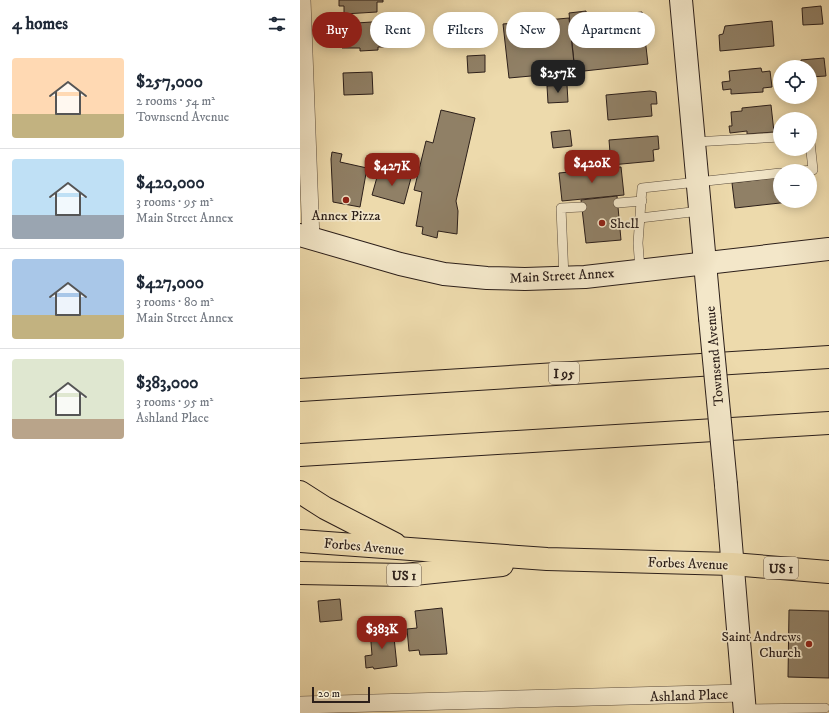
<!DOCTYPE html>
<meta charset="utf-8">
<style>
:root{--surface:#fff;--page:#f2f2f3;--text:#1f2937;--muted:#747a83;--line:#e0e1e3;--accent:#8f2418}
body{margin:0;font-family:"IM FELL DW Pica",serif;background:var(--page);color:var(--text);height:100vh;display:flex;flex-direction:column;font-size:15px;white-space:nowrap}
*{box-sizing:border-box;margin:0}
p{font-size:13px;color:var(--muted)}
.icon{flex:none;width:22px;height:22px;fill:none;stroke:currentColor;stroke-width:2;stroke-linecap:round;stroke-linejoin:round}
.map{position:relative;flex:1;overflow:hidden}
.sheet{display:flex;flex-direction:column;background:var(--surface);width:300px}
.sheet>*{flex:none}
.top-card{position:absolute;left:12px;top:12px;width:380px;height:36px;display:flex;gap:8px}
.controls{position:absolute;left:473px;top:60px;display:grid;gap:8px}
.controls a{display:grid;place-items:center;width:44px;height:44px;border-radius:50%;background:var(--surface);box-shadow:0 2px 10px #0003;font-size:20px}
.scale{position:absolute;left:12px;bottom:10px;width:58px;box-sizing:border-box;padding-left:4px;border:2px solid #2c1f1a;border-top:0;font-size:11px;line-height:14px;white-space:nowrap;color:#2c1f1a;-webkit-text-stroke:3px #f3e7c9;paint-order:stroke}
.price{position:absolute;translate:-50% -34px;padding:0 9px;border-radius:8px;background:var(--accent);color:#fff;font-size:13px;line-height:26px;filter:drop-shadow(0 1px 2px #0008)}
.price::after{content:'';position:absolute;left:50%;top:24px;width:12px;height:9px;margin-left:-6px;background:inherit;clip-path:polygon(0 0,100% 0,50% 100%)}
.price.selected{background:#222;color:#fff}
ul{padding:0;list-style:none}
li{display:flex;align-items:center;gap:12px;height:100px;padding:0 12px}
li+li{border-top:1px solid var(--line)}
li span{display:grid;place-items:center;flex:none;width:112px;height:80px;border-radius:4px;color:#555}
li>.icon{margin-inline-start:auto}
span .icon{width:48px;height:48px;fill:#fffc;stroke-width:1}
li b{font-size:17px}
h2{display:flex;justify-content:space-between;align-items:center;height:48px;padding:0 12px;font-size:17px}
.chip{padding:0 14px;border-radius:18px;background:var(--surface);box-shadow:0 2px 10px #0003;font-size:14px;line-height:36px}
.chip.selected{background:var(--accent);color:#fff}
main{display:flex;flex:1;min-height:0}
.map>svg:first-child{display:block}
.building{fill:#908066;stroke:#2c1f1a}
.lines{fill:none;stroke-linecap:round;stroke-linejoin:round}
.lane-casing{stroke:#5c4e3e;stroke-width:10}
.street-casing{stroke:#5c4e3e;stroke-width:18}
.secondary-casing{stroke:#2c1f1a;stroke-width:24}
.primary-casing{stroke:#2c1f1a;stroke-width:24}
.highway-casing{stroke:#2c1f1a;stroke-width:24}
.lane{stroke:#f3e7c9;stroke-width:9}
.street{stroke:#f3e7c9;stroke-width:17}
.secondary{stroke:#f3e7c9;stroke-width:22}
.primary{stroke:#eddaac;stroke-width:22}
.highway{stroke:#eddaac;stroke-width:22}
.secondary-bridge-casing{stroke:#2c1f1a;stroke-width:24;stroke-linecap:butt}
.secondary-bridge{stroke:#f3e7c9;stroke-width:22}
.poi-dot{fill:#8f2418;stroke:#f3e7c9;stroke-width:1.5}
.labels{text-anchor:middle;stroke-width:3.5;stroke-linejoin:round;paint-order:stroke}
.shield{fill:#f3e7c9;stroke:#685b4e;stroke-width:1}
.shield-label{font-size:13px;font-weight:bold;fill:#2c1f1a}
.poi-label{font-size:14px;fill:#2c1f1a;stroke:#f3e7c9}
.street-label{font-size:14px;fill:#2c1f1a;stroke:#f3e7c9}
</style>
<main>
<section class="sheet">
<h2>4 homes<svg class="icon" aria-label="filters" viewBox="0 0 24 24"><path d="M4 7h16M4 17h16"/><circle cx="9" cy="7" r="2"/><circle cx="15" cy="17" r="2"/></svg></h2>
<ul>
<li><span style="background:linear-gradient(#ffd9b3 70%,#c2b280 0)"><svg class="icon" aria-label="home" viewBox="0 0 24 24"><path d="M3 11l9-7 9 7M6 9v11h12V9"/></svg></span><div><b>$257,000</b><p>2 rooms · 54 m²</p><p>Townsend Avenue</p></div></li>
<li><span style="background:linear-gradient(#bfe0f5 70%,#9aa5b1 0)"><svg class="icon" aria-label="home" viewBox="0 0 24 24"><path d="M3 11l9-7 9 7M6 9v11h12V9"/></svg></span><div><b>$420,000</b><p>3 rooms · 95 m²</p><p>Main Street Annex</p></div></li>
<li><span style="background:linear-gradient(#a9c7e8 70%,#c2b280 0)"><svg class="icon" aria-label="home" viewBox="0 0 24 24"><path d="M3 11l9-7 9 7M6 9v11h12V9"/></svg></span><div><b>$427,000</b><p>3 rooms · 80 m²</p><p>Main Street Annex</p></div></li>
<li><span style="background:linear-gradient(#dfe7d0 75%,#b9a48a 0)"><svg class="icon" aria-label="home" viewBox="0 0 24 24"><path d="M3 11l9-7 9 7M6 9v11h12V9"/></svg></span><div><b>$383,000</b><p>3 rooms · 95 m²</p><p>Ashland Place</p></div></li>
</ul>
</section>
<div class="map">
<svg width="529" height="713" viewBox="0 0 529 713">
<rect width="100%" height="100%" fill="#eddaac"/>
<filter id="stains"><feTurbulence type="fractalNoise" baseFrequency=".005" numOctaves="4"/><feColorMatrix values="0 0 0 0 .2 0 0 0 0 .09 0 0 0 0 .02 0 0 0 .5 -.17"/></filter>
<radialGradient id="worn" r=".72"><stop offset=".6" stop-color="#630" stop-opacity="0"/><stop offset="1" stop-color="#630" stop-opacity=".3"/></radialGradient>
<g class="building">
<polygon points="39,0 83,0 83,2 77,2 77,12 44,14 44,6 39,6"/>
<polygon points="521,6 523,24 503,25 502,8"/>
<polygon points="286,11 287,18 342,12 348,64 275,72 269,13"/>
<polygon points="269,18 275,72 209,78 203,24"/>
<polygon points="87,21 87,28 103,27 104,41 88,41 88,47 78,47 78,50 60,51 60,48 42,48 41,24"/>
<polygon points="472,21 474,46 420,51 419,35 423,34 425,26"/>
<polygon points="185,55 185,72 168,73 167,56"/>
<polygon points="524,58 526,76 510,77 510,67 501,67 501,60"/>
<polygon points="461,68 462,72 470,71 472,87 463,88 463,92 431,94 431,89 423,90 422,82 430,81 429,71"/>
<polygon points="72,72 73,94 44,95 43,73"/>
<polygon points="267,85 268,102 248,103 247,86"/>
<polygon points="350,91 356,92 357,104 351,104 352,116 308,120 306,95"/>
<polygon points="471,105 474,132 447,134 447,131 430,133 429,126 432,126 431,112 442,111 442,108"/>
<polygon points="141,110 175,118 156,201 158,211 157,234 138,231 137,238 122,234 123,227 116,226 122,192 114,190 126,141 133,143"/>
<polygon points="270,130 272,146 253,148 251,132"/>
<polygon points="358,136 359,149 353,150 354,161 311,165 309,140"/>
<polygon points="32,152 42,154 40,162 67,168 60,207 33,202 31,159"/>
<polygon points="321,167 324,195 262,201 259,173"/>
<polygon points="79,170 111,178 104,204 72,195"/>
<polygon points="480,177 480,201 489,202 435,208 432,183"/>
<polygon points="317,196 321,240 286,243 281,200"/>
<polygon points="40,599 42,620 20,622 18,601"/>
<polygon points="142,608 147,654 120,655 119,650 109,651 107,629 117,628 115,611"/>
<polygon points="489,610 529,611 529,678 488,677"/>
<polygon points="93,628 97,666 74,669 73,667 66,668 65,656 72,655 70,630"/>
</g>
<g class="lines">
<g class="lane-casing">
<g id="lane">
<polyline points="394,142 480,137"/>
<polyline points="501,171 513,170 510,142"/>
<polyline points="318,203 342,201"/>
<polyline points="340,218 400,211"/>
<polyline points="340,270 338,243 342,188 480,173"/>
<polyline points="264,278 261,208 282,207"/>
<polyline points="444,709 525,708"/>
</g>
</g>
<g class="street-casing">
<g id="street">
<polyline points="2,0 11,240"/>
<polyline points="0,705 443,693"/>
</g>
</g>
<g class="secondary-casing">
<g id="secondary">
<polyline points="381,0 410,318"/>
<polyline points="0,235 100,264 144,274 187,278 225,279 285,277 529,249"/>
<polyline points="426,485 445,713"/>
</g>
</g>
<g class="primary-casing">
<g id="primary">
<polyline points="0,492 25,508 95,544"/>
<polyline points="0,541 247,559 432,564 529,572"/>
<polyline points="0,573 104,575 202,565"/>
</g>
</g>
<g class="highway-casing">
<g id="highway">
<polyline points="0,390 529,357"/>
<polyline points="0,455 529,423"/>
</g>
</g>
<use href="#lane" class="lane"/>
<use href="#street" class="street"/>
<use href="#secondary" class="secondary"/>
<use href="#primary" class="primary"/>
<use href="#highway" class="highway"/>
<g class="secondary-bridge-casing">
<polyline id="secondary-bridge" points="410,318 426,485"/>
</g>
<use href="#secondary-bridge" class="secondary-bridge"/>
</g>
<g class="poi-dot">
<circle cx="46" cy="200" r="4"/>
<circle cx="302" cy="223" r="4"/>
<circle cx="509" cy="644" r="4"/>
</g>
<g class="labels">
<g class="shield">
<rect x="249" y="362" width="30" height="22" rx="3"/>
<rect x="464" y="557" width="34" height="22" rx="3"/>
<rect x="87" y="564" width="34" height="22" rx="3"/>
</g>
<g class="shield-label">
<text x="264" y="378">I 95</text>
<text x="481" y="573">US 1</text>
<text x="104" y="580">US 1</text>
</g>
<g class="poi-label">
<text x="46" y="220">Annex Pizza</text>
<text x="310" y="228" text-anchor="start">Shell</text>
<text x="501" y="641" text-anchor="end">Saint Andrews<tspan x="501" dy="16">Church</tspan></text>
</g>
<g class="street-label">
<text transform="translate(262 275) rotate(-3)" y="5">Main Street Annex</text>
<text transform="translate(414 356) rotate(-95)" y="5">Townsend Avenue</text>
<text transform="translate(64 546) rotate(5)" y="5">Forbes Avenue</text>
<text transform="translate(388 563) rotate(2)" y="5">Forbes Avenue</text>
<text transform="translate(389 695) rotate(-2)" y="5">Ashland Place</text>
</g>
</g>
<rect width="100%" height="100%" filter="url(#stains)"/>
<rect width="100%" height="100%" fill="url(#worn)"/>
</svg>
<div class="controls">
<a><svg class="icon" aria-label="locate" viewBox="0 0 24 24"><circle cx="12" cy="12" r="6"/><path d="M12 2v4M12 18v4M2 12h4M18 12h4"/></svg></a>
<a>+</a>
<a>−</a>
</div>
<div class="scale">20 m</div>
<b class="price selected" style="left:258px;top:94px">$257K</b>
<b class="price" style="left:292px;top:184px">$420K</b>
<b class="price" style="left:92px;top:187px">$427K</b>
<b class="price" style="left:82px;top:650px">$383K</b>
<div class="top-card">
<a class="chip selected">Buy</a>
<a class="chip">Rent</a>
<a class="chip">Filters</a>
<a class="chip">New</a>
<a class="chip">Apartment</a>
</div>
</div>
</main>
